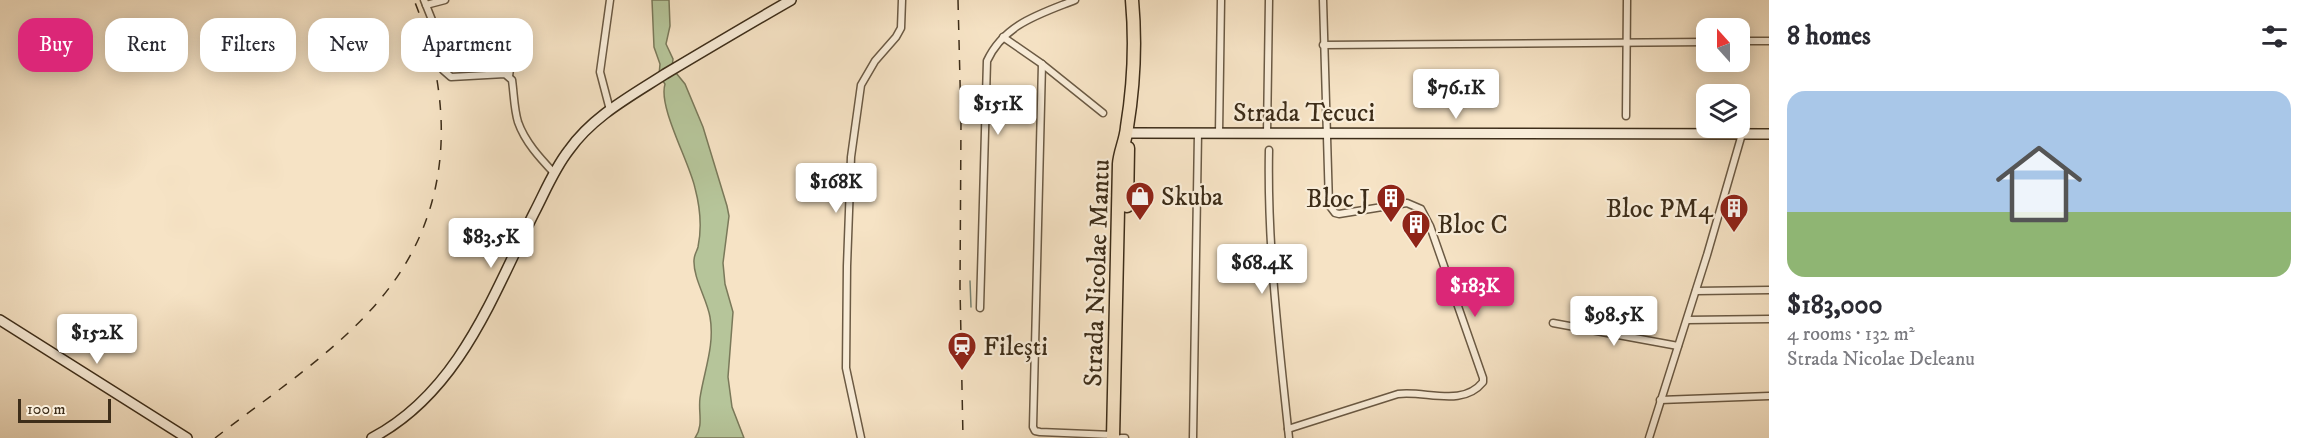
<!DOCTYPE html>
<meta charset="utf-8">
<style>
:root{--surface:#fff;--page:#f2f2f3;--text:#2b2b33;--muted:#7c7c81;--line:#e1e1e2;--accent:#db2777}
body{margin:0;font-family:"IM FELL DW Pica",serif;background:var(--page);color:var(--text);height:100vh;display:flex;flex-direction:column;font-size:22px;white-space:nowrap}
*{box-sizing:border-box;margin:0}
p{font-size:20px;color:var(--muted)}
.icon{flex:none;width:33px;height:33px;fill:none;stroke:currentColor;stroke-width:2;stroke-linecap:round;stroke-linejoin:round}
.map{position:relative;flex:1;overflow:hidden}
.details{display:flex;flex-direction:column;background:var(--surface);width:540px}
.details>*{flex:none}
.guide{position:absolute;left:18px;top:18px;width:570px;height:54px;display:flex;gap:12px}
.needle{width:39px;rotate:339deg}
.controls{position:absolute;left:1696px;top:18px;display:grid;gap:12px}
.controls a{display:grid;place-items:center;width:54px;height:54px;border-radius:12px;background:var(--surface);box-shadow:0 3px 15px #0003;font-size:30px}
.scale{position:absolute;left:18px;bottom:15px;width:93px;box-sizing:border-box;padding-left:6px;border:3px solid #3d2d19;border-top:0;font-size:16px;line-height:21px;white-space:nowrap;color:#3d2d19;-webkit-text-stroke:4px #f9edd9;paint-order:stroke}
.price{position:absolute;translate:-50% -51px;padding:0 14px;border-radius:6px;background:#fff;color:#222;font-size:20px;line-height:39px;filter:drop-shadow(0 2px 3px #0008)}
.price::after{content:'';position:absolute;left:50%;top:36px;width:18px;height:14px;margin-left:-9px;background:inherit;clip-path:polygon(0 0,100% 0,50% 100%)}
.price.active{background:var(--accent);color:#fff}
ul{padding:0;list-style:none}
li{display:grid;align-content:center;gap:12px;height:318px;padding:0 18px}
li+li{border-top:2px solid var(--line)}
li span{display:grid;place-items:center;height:186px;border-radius:18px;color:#555}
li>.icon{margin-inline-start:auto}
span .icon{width:108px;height:108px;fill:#fffc;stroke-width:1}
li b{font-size:26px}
h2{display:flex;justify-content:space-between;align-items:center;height:72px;padding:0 18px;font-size:26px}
.tag{padding:0 21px;border-radius:18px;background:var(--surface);box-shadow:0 3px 15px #0003;font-size:21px;line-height:54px}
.tag.active{background:var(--accent);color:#fff}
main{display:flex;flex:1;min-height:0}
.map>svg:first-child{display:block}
.green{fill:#b6c59a;stroke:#7a795a;stroke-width:1.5}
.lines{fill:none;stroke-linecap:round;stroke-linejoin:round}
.stream{stroke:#778474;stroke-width:1.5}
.street-casing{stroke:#6b5a44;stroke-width:9}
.secondary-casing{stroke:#3d2d19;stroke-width:12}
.highway-casing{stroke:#3d2d19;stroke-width:15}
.street{stroke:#f9edd9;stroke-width:6}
.secondary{stroke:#f9edd9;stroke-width:9}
.highway{stroke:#f6e3c5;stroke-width:12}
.rail{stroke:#3d2d19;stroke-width:1.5;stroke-dasharray:10 10;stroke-linecap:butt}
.labels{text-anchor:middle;stroke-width:4.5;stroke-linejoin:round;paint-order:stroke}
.street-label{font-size:26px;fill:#3d2d19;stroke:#f9edd9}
.poi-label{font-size:26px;fill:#3d2d19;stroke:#f9edd9;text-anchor:start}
</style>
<main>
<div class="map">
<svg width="1769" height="438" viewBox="0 0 1769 438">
<rect width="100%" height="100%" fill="#f6e3c5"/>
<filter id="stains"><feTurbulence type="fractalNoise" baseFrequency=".00333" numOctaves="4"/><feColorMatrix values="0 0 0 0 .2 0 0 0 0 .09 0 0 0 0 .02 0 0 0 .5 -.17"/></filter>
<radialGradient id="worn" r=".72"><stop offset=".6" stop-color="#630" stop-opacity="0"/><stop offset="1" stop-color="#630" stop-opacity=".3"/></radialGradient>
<path class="green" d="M652 0H669L670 26 666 44 673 59 672 68 685 84 703 127 727 206 729 216 723 263 725 284 733 312 728 377 732 407 744 438H695C704 425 698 412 700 398 704 371 715 345 710 317 707 299 693 278 694 260 694 255 697 251 698 247 702 228 700 207 695 188 689 161 658 107 665 84L659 75 660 64 654 47Z"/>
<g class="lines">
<polyline class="stream" points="970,281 971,307"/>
<g class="street-casing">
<g id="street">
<path d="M424 0 432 20 443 70 451 77 505 74 512 80C514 94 514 109 518 122 525 142 540 158 554 173"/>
<polyline points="610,0 600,72 610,110"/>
<polyline points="426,5 445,0"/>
<polyline points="1003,37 1042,64 1103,113"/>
<polyline points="1740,41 1769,41"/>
<polyline points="1323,45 1707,42"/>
<polyline points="1042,64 1033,427 1035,431 1040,432 1113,435"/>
<polyline points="509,76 513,48"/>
<polyline points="1626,116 1627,0"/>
<polyline points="1219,133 1221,0"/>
<polyline points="1267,133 1269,0"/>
<path d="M1269 150C1267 246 1279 342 1289 438"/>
<polyline points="1696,291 1769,290"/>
<path d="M980 308 987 61C1004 24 1040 14 1075 0"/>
<polyline points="1687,320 1769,319"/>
<polyline points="1553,323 1678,346"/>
<polyline points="1660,400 1769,396"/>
<path d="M1288 429 1398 394C1425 390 1462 408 1483 382V378L1430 226 1421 209 1407 203 1339 214 1335 213 1329 205 1323 0"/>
<polyline points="861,438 846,368 847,266 851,157 861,85 875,61 896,37 901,28 902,0"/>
<polyline points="1121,438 1125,438"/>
<polyline points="1193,438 1198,133"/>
<polyline points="1649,438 1707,255 1742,134"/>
</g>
</g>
<g class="secondary-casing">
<g id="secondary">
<polyline points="1127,133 1769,134"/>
<polyline points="0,320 187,438"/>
<path d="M372 438C459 392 492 297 534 213 545 192 554 169 569 150 593 116 631 96 665 74 707 49 749 24 791 0"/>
</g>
</g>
<g class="highway-casing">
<g id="highway">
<polyline points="1127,206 1128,148"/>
<path d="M1113 438 1119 164C1120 151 1126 140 1127 127 1134 84 1136 44 1132 0"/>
</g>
</g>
<use href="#street" class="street"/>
<use href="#secondary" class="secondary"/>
<use href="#highway" class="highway"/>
<g class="rail">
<polyline points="958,0 961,121 960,287 963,438"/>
<path d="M215 438C269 396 338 351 382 297 454 210 455 101 414 0"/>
</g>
</g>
<defs>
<g id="shop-pin" transform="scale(1.5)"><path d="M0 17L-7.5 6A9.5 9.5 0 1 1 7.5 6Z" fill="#8f2418" stroke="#f9edd9"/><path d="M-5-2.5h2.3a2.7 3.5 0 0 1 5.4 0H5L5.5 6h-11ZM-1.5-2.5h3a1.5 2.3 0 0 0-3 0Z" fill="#fff"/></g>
<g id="building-pin" transform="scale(1.5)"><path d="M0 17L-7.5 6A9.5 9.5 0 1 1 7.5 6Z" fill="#8f2418" stroke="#f9edd9"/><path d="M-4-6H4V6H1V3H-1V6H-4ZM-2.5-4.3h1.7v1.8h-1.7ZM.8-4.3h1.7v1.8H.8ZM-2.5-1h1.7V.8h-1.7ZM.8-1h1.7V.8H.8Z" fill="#fff"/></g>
<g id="station-pin" transform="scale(1.5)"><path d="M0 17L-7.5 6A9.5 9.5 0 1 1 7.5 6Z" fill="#8f2418" stroke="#f9edd9"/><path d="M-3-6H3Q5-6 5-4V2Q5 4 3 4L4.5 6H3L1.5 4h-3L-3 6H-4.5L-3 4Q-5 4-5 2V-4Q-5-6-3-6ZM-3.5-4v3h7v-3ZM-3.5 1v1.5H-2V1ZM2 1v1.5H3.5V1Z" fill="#fff"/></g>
</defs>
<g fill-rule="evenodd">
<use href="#shop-pin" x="1140" y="196"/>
<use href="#building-pin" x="1391" y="198"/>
<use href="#building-pin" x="1734" y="208"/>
<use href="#building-pin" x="1416" y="224"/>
<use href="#station-pin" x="962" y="346"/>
</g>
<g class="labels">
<g class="street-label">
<text x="1304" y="121">Strada Tecuci</text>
<text transform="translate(1096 273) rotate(-88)" y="9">Strada Nicolae Mantu</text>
</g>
<g class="poi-label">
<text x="1161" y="205">Skuba</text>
<text x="1370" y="207" text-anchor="end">Bloc J</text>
<text x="1713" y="217" text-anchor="end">Bloc PM4</text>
<text x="1437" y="233">Bloc C</text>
<text x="983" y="355">Filești</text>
</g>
</g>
<rect width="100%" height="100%" filter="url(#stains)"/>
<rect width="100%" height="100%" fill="url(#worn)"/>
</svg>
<div class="controls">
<a><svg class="needle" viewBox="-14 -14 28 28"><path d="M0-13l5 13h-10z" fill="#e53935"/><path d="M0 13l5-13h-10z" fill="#7c7c81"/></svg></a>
<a><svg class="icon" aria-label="layers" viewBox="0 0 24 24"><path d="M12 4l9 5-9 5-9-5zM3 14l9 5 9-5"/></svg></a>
</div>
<div class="scale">100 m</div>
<b class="price" style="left:1456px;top:120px">$76.1K</b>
<b class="price" style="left:998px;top:136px">$151K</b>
<b class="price" style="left:836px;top:214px">$168K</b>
<b class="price" style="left:491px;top:269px">$83.5K</b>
<b class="price" style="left:1262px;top:295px">$68.4K</b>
<b class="price active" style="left:1475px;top:318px">$183K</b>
<b class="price" style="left:1614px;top:347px">$98.5K</b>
<b class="price" style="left:97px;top:365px">$152K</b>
<div class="guide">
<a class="tag active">Buy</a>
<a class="tag">Rent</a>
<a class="tag">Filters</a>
<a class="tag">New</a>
<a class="tag">Apartment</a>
</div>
</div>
<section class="details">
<h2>8 homes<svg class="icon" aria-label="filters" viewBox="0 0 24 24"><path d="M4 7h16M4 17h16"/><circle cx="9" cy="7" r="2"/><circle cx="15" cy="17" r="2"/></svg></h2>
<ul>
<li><span style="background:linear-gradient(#a9c7e8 65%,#8fb573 0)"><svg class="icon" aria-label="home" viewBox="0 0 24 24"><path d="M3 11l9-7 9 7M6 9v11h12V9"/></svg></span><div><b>$183,000</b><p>4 rooms · 132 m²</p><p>Strada Nicolae Deleanu</p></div></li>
</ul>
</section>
</main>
